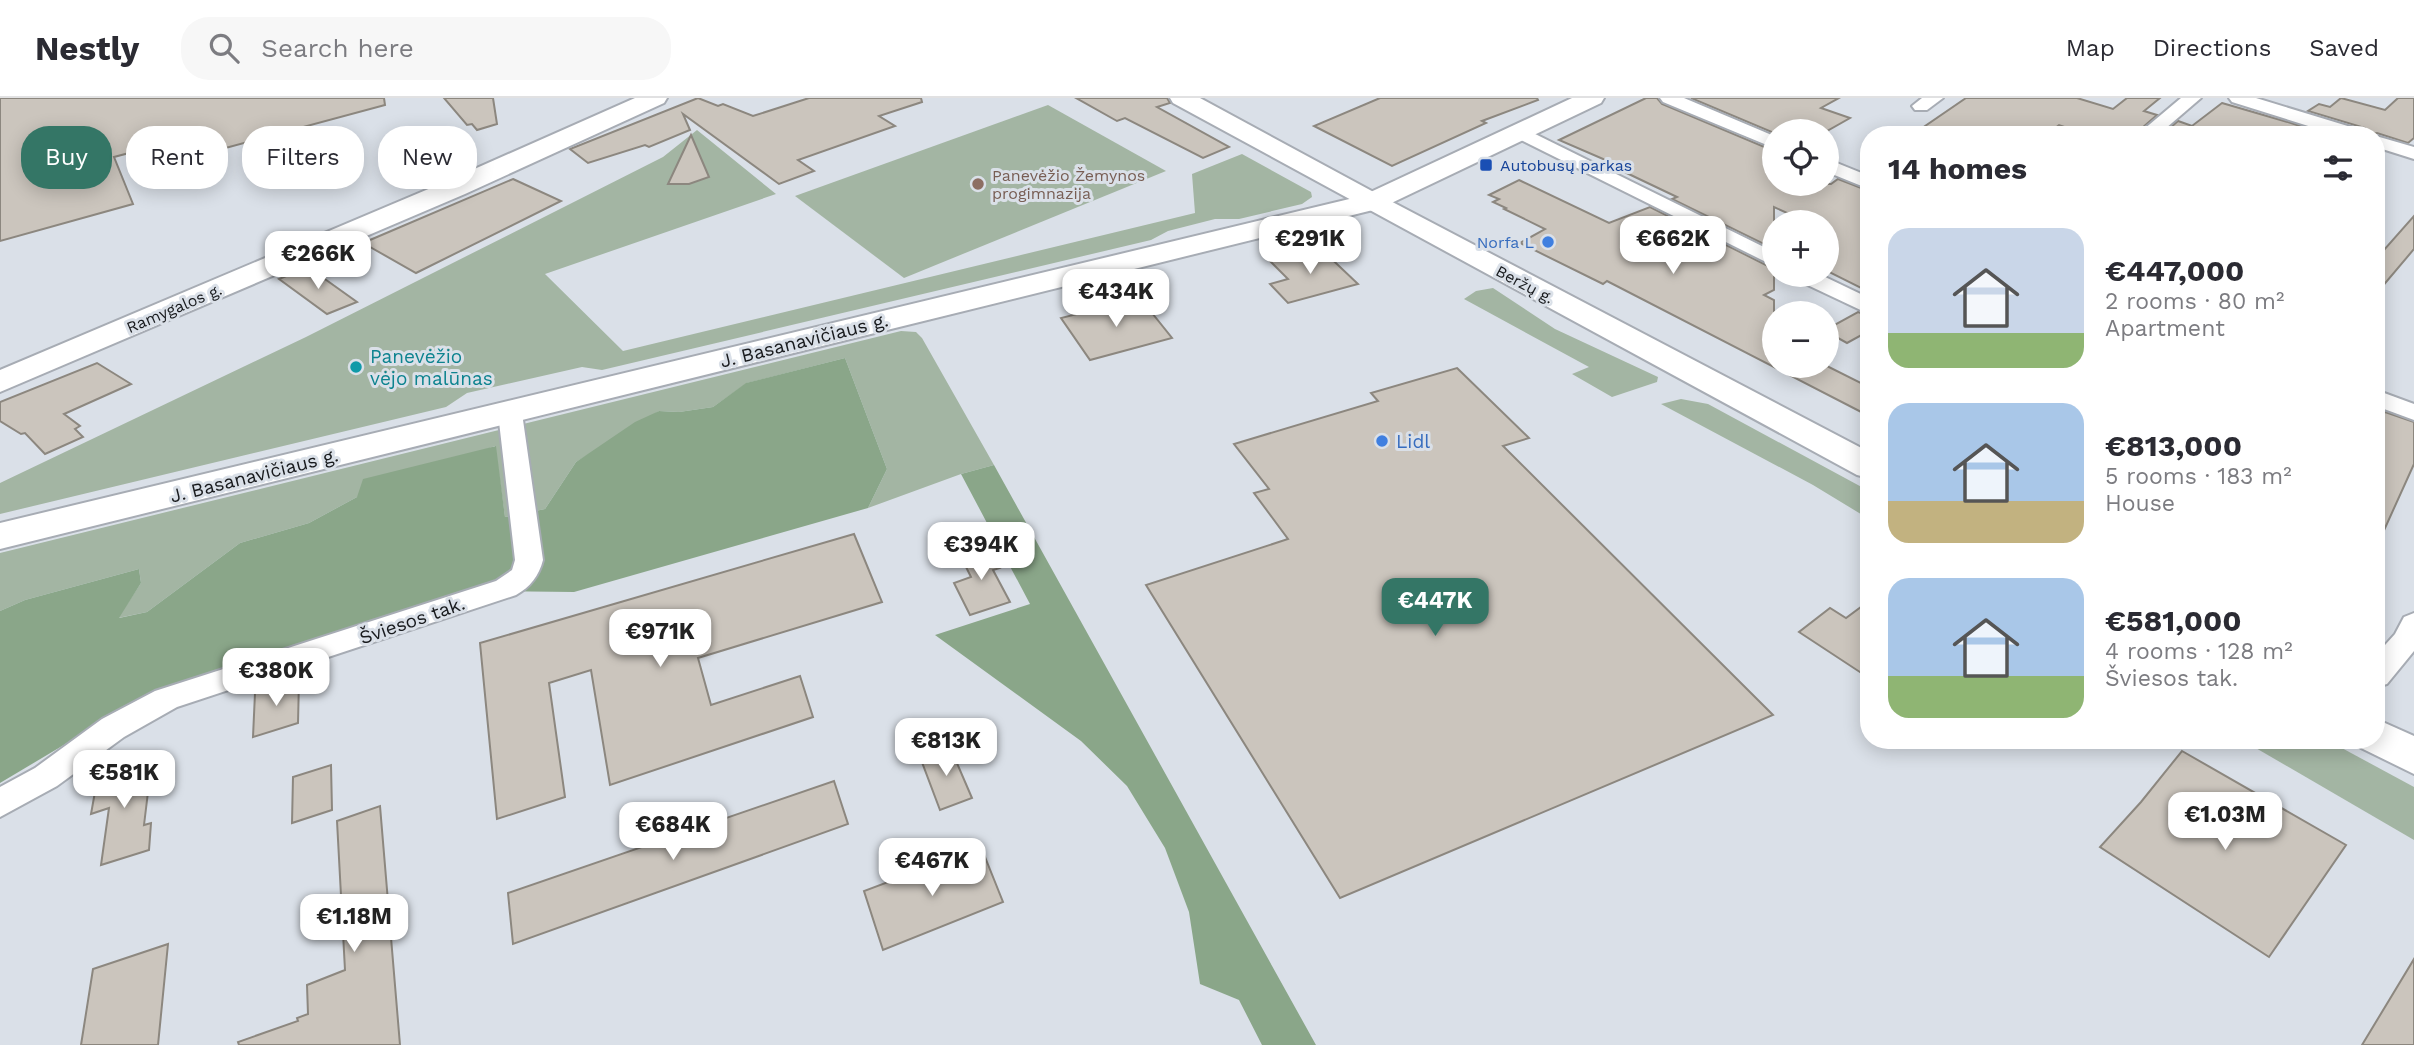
<!DOCTYPE html>
<meta charset="utf-8">
<style>
:root{--surface:#fff;--page:#f7f7f7;--text:#2b2b33;--muted:#7c7c81;--line:#e1e1e2;--accent:#347666}
body{margin:0;font-family:"Work Sans",sans-serif;background:var(--page);color:var(--text);height:100vh;display:flex;flex-direction:column;font-size:26px;white-space:nowrap}
*{box-sizing:border-box;margin:0}
p{font-size:23px;color:var(--muted)}
.icon{flex:none;width:38px;height:38px;fill:none;stroke:currentColor;stroke-width:2;stroke-linecap:round;stroke-linejoin:round}
.map{position:relative;flex:1;overflow:hidden}
.drawer{position:absolute;left:1860px;top:28px;width:525px;height:623px;display:flex;flex-direction:column;background:var(--surface);border-radius:28px;box-shadow:0 4px 18px #0003}
.drawer>*{flex:none}
.banner{position:absolute;left:21px;top:28px;width:665px;height:63px;display:flex;gap:14px}
.fabs{position:absolute;left:1762px;top:21px;display:grid;gap:14px}
.fabs a{display:grid;place-items:center;width:77px;height:77px;border-radius:50%;background:var(--surface);box-shadow:0 4px 18px #0003;font-size:35px}
.price{position:absolute;translate:-50% -60px;padding:0 16px;border-radius:14px;background:#fff;color:#222;font-size:23px;line-height:46px;filter:drop-shadow(0 2px 4px #0008)}
.price::after{content:'';position:absolute;left:50%;top:42px;width:21px;height:16px;margin-left:-10px;background:inherit;clip-path:polygon(0 0,100% 0,50% 100%)}
.price.active{background:var(--accent);color:#fff}
ul{padding:0;list-style:none}
li{display:flex;align-items:center;gap:21px;height:175px;padding:0 28px}
li span{display:grid;place-items:center;flex:none;width:196px;height:140px;border-radius:21px;color:#555}
li>.icon{margin-inline-start:auto}
span .icon{width:84px;height:84px;fill:#fffc;stroke-width:1}
li b{font-size:30px}
h2{display:flex;justify-content:space-between;align-items:center;height:84px;padding:0 28px;font-size:30px}
.tag{padding:0 24px;border-radius:28px;background:var(--surface);box-shadow:0 4px 18px #0003;font-size:24px;line-height:63px}
.tag.active{background:var(--accent);color:#fff}
header{display:flex;align-items:center;gap:42px;box-sizing:border-box;height:98px;padding:0 35px;background:var(--surface);border-bottom:2px solid var(--line)}
header strong{font-size:33px}
nav{display:flex;gap:38px;margin-inline-start:auto;font-size:24px}
.search{width:490px;height:63px;background:var(--page);display:flex;align-items:center;gap:18px;box-sizing:border-box;padding:0 24px;border-radius:28px;color:var(--muted);font-size:26px}
.map>svg:first-child{display:block}
.green{fill:#a3b5a3}
.forest{fill:#8aa689}
.building{fill:#cbc5bd;stroke:#8c877f;stroke-width:2}
.lines{fill:none;stroke-linecap:round;stroke-linejoin:round}
.minor-casing{stroke:#a7acb4;stroke-width:4}
.secondary-casing{stroke:#a7acb4;stroke-width:4}
.trunk-casing{stroke:#a7acb4;stroke-width:4}
.minor{fill:#fff;fill-rule:evenodd}
.secondary{fill:#fff;fill-rule:evenodd}
.trunk{fill:#fff;fill-rule:evenodd}
.transit-dot{fill:#1a4fb4;stroke:#dae0e8;stroke-width:2.5}
.education-dot{fill:#8d6e63;stroke:#dae0e8;stroke-width:2.5}
.shop-dot{fill:#3f7fe0;stroke:#dae0e8;stroke-width:2.5}
.culture-dot{fill:#0f9aa8;stroke:#dae0e8;stroke-width:2.5}
.labels{text-anchor:middle;stroke-width:6;stroke-linejoin:round;paint-order:stroke}
.far-transit-label{font-size:16px;fill:#164399;stroke:#dae0e8;text-anchor:start}
.far-education-label{font-size:16px;fill:#785e54;stroke:#dae0e8;text-anchor:start}
.far-shop-label{font-size:16px;fill:#366cbe;stroke:#dae0e8;text-anchor:end}
.far-street-label{font-size:16px;fill:#181a1d;stroke:#dae0e8}
.street-label{font-size:19px;fill:#181a1d;stroke:#dae0e8}
.culture-label{font-size:19px;fill:#0d838f;stroke:#dae0e8;text-anchor:start}
.shop-label{font-size:19px;fill:#366cbe;stroke:#dae0e8;text-anchor:start}
</style>
<header>
<strong>Nestly</strong>
<div class="search"><svg class="icon" aria-label="search" viewBox="0 0 24 24"><circle cx="10" cy="10" r="6"/><path d="M15 15l6 6"/></svg>Search here</div>
<nav><a>Map</a><a>Directions</a><a>Saved</a></nav>
</header>
<div class="map">
<svg width="2414" height="947" viewBox="0 0 2414 947">
<rect width="100%" height="100%" fill="#dae0e8"/>
<g class="green">
<polygon points="1048,7 1166,73 904,180 795,98"/>
<polygon points="697,32 776,96 545,176 623,253 1195,115 1192,76 1242,56 1311,94 1312,99 1302,106 1239,121 1215,121 1168,133 1151,142 602,272 582,269 467,295 446,309 0,416 0,385 306,239 663,59"/>
<polygon points="1493,190 1555,231 1658,279 1657,284 1612,299 1572,276 1589,269 1464,201 1476,193"/>
<polygon points="901,233 916,234 922,240 994,367 961,376 868,410 887,371 845,260 747,285 713,309 679,314 659,313 576,364 545,411 505,419 495,348 357,399 309,425 240,445 147,514 118,520 141,485 139,471 25,502 0,513 0,455"/>
<polygon points="1681,301 1708,306 1869,393 1869,421 1813,387 1661,306"/>
<polygon points="2242,642 2327,642 2414,689 2414,742"/>
</g>
<g class="forest">
<polygon points="845,260 887,371 868,410 574,494 482,493 141,601 0,685 0,513 25,502 139,471 141,485 119,520 147,514 240,445 309,425 357,399 363,381 496,348 505,419 545,411 576,364 635,324 659,313 679,314 713,309 746,285"/>
<polygon points="994,367 1316,947 1262,947 1239,902 1200,886 1189,814 1165,750 1127,688 1081,643 935,537 1030,506 961,376"/>
</g>
<g class="building">
<polygon points="0,0 384,0 385,7 181,62 171,44 114,59 133,106 0,143"/>
<polygon points="444,0 493,0 497,26 477,32 472,26 467,27"/>
<polygon points="698,0 718,8 723,6 753,18 809,0 921,0 922,4 879,18 895,28 798,62 814,73 779,86 683,16 690,32 649,49 645,47 588,65 570,51"/>
<polygon points="1076,0 1167,0 1170,5 1157,9 1229,49 1203,60 1125,20 1117,23"/>
<polygon points="1380,0 1537,0 1538,2 1482,23 1486,25 1392,68 1314,28"/>
<polygon points="1646,0 1657,0 1662,6 1774,53 1774,86 1831,86 1838,81 1869,93 1869,194 1827,173 1827,124 1807,124 1774,109 1774,151 1672,101 1677,99 1614,69 1617,67 1559,42"/>
<polygon points="1691,0 1839,0 1821,10 1850,20 1827,33 1774,33 1774,35"/>
<polygon points="1966,0 2077,0 2113,11 2127,0 2160,0 2144,13 2157,17 2134,37 2088,37 2059,27 2046,37 1912,37"/>
<polygon points="2341,0 2385,12 2398,0 2414,0 2414,40 2408,45 2377,35 2368,37 2365,30 2308,13 2319,6 2330,9"/>
<polygon points="2222,5 2291,25 2327,37 2162,37 2178,23 2192,28"/>
<polygon points="691,37 709,79 689,86 668,86"/>
<polygon points="513,81 561,103 416,175 363,145"/>
<polygon points="1519,82 1609,125 1650,109 1774,171 1774,192 1764,197 1774,202 1774,268 1827,268 1869,289 1869,318 1607,183 1603,186 1520,145 1545,131 1504,111 1506,110 1493,104 1499,101 1489,97"/>
<polygon points="2414,118 2414,151 2376,196 2376,161"/>
<polygon points="1320,150 1358,186 1288,205 1270,186 1288,181 1270,163"/>
<polygon points="308,169 357,204 327,216 279,181"/>
<polygon points="1140,200 1172,240 1090,262 1061,220"/>
<polygon points="1858,214 1869,218 1869,233 1847,245 1827,234 1827,231"/>
<polygon points="97,265 131,286 64,316 80,328 75,331 83,339 45,356 25,335 21,336 0,323 0,304"/>
<polygon points="1457,270 1529,340 1503,348 1773,617 1340,800 1146,487 1288,441 1254,395 1269,391 1234,346 1378,303 1371,295"/>
<polygon points="2385,314 2414,324 2414,366 2376,450 2376,325"/>
<polygon points="854,436 882,504 698,560 711,607 800,578 813,619 610,687 591,572 549,585 565,699 497,721 480,545"/>
<polygon points="987,447 1000,470 993,472 1010,504 970,517 954,485 971,479 959,455"/>
<polygon points="1869,503 1869,580 1799,534 1830,510 1846,520"/>
<polygon points="299,582 298,625 253,639 255,595"/>
<polygon points="950,649 972,700 940,712 920,659"/>
<polygon points="2182,653 2346,747 2269,859 2100,749 2141,704"/>
<polygon points="152,661 144,727 151,725 149,752 101,767 109,710 91,716 98,677"/>
<polygon points="331,667 332,712 292,725 293,679"/>
<polygon points="834,683 848,726 513,846 508,795"/>
<polygon points="380,708 400,947 239,947 238,944 298,923 297,920 308,916 307,887 345,872 337,723"/>
<polygon points="981,749 1003,804 883,852 864,793"/>
<polygon points="168,846 158,947 81,947 93,871"/>
<polygon points="2414,861 2414,947 2362,947"/>
</g>
<g class="lines">
<g class="minor-casing">
<g id="minor">
<polygon points="1660,0 1684,0 1774,38 1774,50 1663,4"/>
<polygon points="1922,0 1943,0 1927,12 1915,12 1912,8"/>
<polygon points="2181,0 2201,0 2158,37 2137,37"/>
<polygon points="2229,0 2256,0 2364,33 2366,37 2337,37 2232,4"/>
<polygon points="1519,28 1774,154 1774,168 1513,38 1510,34"/>
<polygon points="2376,38 2414,49 2414,61 2376,49"/>
<polygon points="1827,61 1869,78 1869,91 1827,74"/>
<polygon points="1794,177 1821,177 1869,200 1869,216 1797,182"/>
<polygon points="2376,292 2414,306 2414,322 2376,308"/>
<path d="M510 308 519 310 522 315 543 462C539 478 530 489 516 497L177 609 124 639 57 688 0 719V689L35 670 102 621 155 593 496 483 512 472 515 462 498 315 501 310Z"/>
<polygon points="2414,515 2414,553 2387,586 2376,589 2376,557 2395,536 2404,519"/>
</g>
</g>
<g class="secondary-casing">
<g id="secondary">
<polygon points="635,0 667,0 664,5 465,96 0,294 0,272 445,84"/>
<polygon points="1170,0 1200,0 1381,98 1869,354 1869,380 1857,377 1173,5"/>
<polygon points="2376,621 2414,638 2414,676 2361,650 2357,642 2376,642"/>
</g>
</g>
<g class="trunk-casing">
<polygon id="trunk" points="1572,0 1604,0 1601,5 1381,110 0,451 0,425 1362,98"/>
</g>
<use href="#minor" class="minor"/>
<use href="#secondary" class="secondary"/>
<use href="#trunk" class="trunk"/>
</g>
<rect class="transit-dot" x="1479" y="60" width="14" height="14" rx="3.5"/>
<circle class="education-dot" cx="978" cy="86" r="7"/>
<g class="shop-dot">
<circle cx="1548" cy="144" r="7"/>
<circle cx="1382" cy="343" r="7"/>
</g>
<circle class="culture-dot" cx="356" cy="269" r="7"/>
<g class="labels">
<g class="far-transit-label">
<text x="1500" y="73">Autobusų parkas</text>
</g>
<g class="far-education-label">
<text x="992" y="83">Panevėžio Žemynos<tspan x="992" dy="18">progimnazija</tspan></text>
</g>
<g class="far-shop-label">
<text x="1534" y="150">Norfa L</text>
</g>
<g class="far-street-label">
<text transform="translate(1525 186) rotate(28)" y="6">Beržų g.</text>
<text transform="translate(174 210) rotate(-23)" y="6">Ramygalos g.</text>
</g>
<g class="street-label">
<text transform="translate(804 242) rotate(-14)" y="7">J. Basanavičiaus g.</text>
<text transform="translate(254 377) rotate(-14)" y="7">J. Basanavičiaus g.</text>
<text transform="translate(412 522) rotate(-19)" y="7">Šviesos tak.</text>
</g>
<g class="culture-label">
<text x="370" y="265">Panevėžio<tspan x="370" dy="22">vėjo malūnas</tspan></text>
</g>
<g class="shop-label">
<text x="1396" y="350">Lidl</text>
</g>
</g>
</svg>
<div class="fabs">
<a><svg class="icon" aria-label="locate" viewBox="0 0 24 24"><circle cx="12" cy="12" r="6"/><path d="M12 2v4M12 18v4M2 12h4M18 12h4"/></svg></a>
<a>+</a>
<a>−</a>
</div>
<b class="price" style="left:1310px;top:178px">€291K</b>
<b class="price" style="left:1673px;top:178px">€662K</b>
<b class="price" style="left:318px;top:193px">€266K</b>
<b class="price" style="left:1116px;top:231px">€434K</b>
<b class="price" style="left:981px;top:484px">€394K</b>
<b class="price active" style="left:1435px;top:540px">€447K</b>
<b class="price" style="left:660px;top:571px">€971K</b>
<b class="price" style="left:276px;top:610px">€380K</b>
<b class="price" style="left:946px;top:680px">€813K</b>
<b class="price" style="left:124px;top:712px">€581K</b>
<b class="price" style="left:2225px;top:754px">€1.03M</b>
<b class="price" style="left:673px;top:764px">€684K</b>
<b class="price" style="left:932px;top:800px">€467K</b>
<b class="price" style="left:354px;top:856px">€1.18M</b>
<div class="banner">
<a class="tag active">Buy</a>
<a class="tag">Rent</a>
<a class="tag">Filters</a>
<a class="tag">New</a>
</div>
<section class="drawer">
<h2>14 homes<svg class="icon" aria-label="filters" viewBox="0 0 24 24"><path d="M4 7h16M4 17h16"/><circle cx="9" cy="7" r="2"/><circle cx="15" cy="17" r="2"/></svg></h2>
<ul>
<li><span style="background:linear-gradient(#c9d6e8 75%,#8fb573 0)"><svg class="icon" aria-label="home" viewBox="0 0 24 24"><path d="M3 11l9-7 9 7M6 9v11h12V9"/></svg></span><div><b>€447,000</b><p>2 rooms · 80 m²</p><p>Apartment</p></div></li>
<li><span style="background:linear-gradient(#a9c7e8 70%,#c2b280 0)"><svg class="icon" aria-label="home" viewBox="0 0 24 24"><path d="M3 11l9-7 9 7M6 9v11h12V9"/></svg></span><div><b>€813,000</b><p>5 rooms · 183 m²</p><p>House</p></div></li>
<li><span style="background:linear-gradient(#a9c7e8 70%,#8fb573 0)"><svg class="icon" aria-label="home" viewBox="0 0 24 24"><path d="M3 11l9-7 9 7M6 9v11h12V9"/></svg></span><div><b>€581,000</b><p>4 rooms · 128 m²</p><p>Šviesos tak.</p></div></li>
</ul>
</section>
</div>
